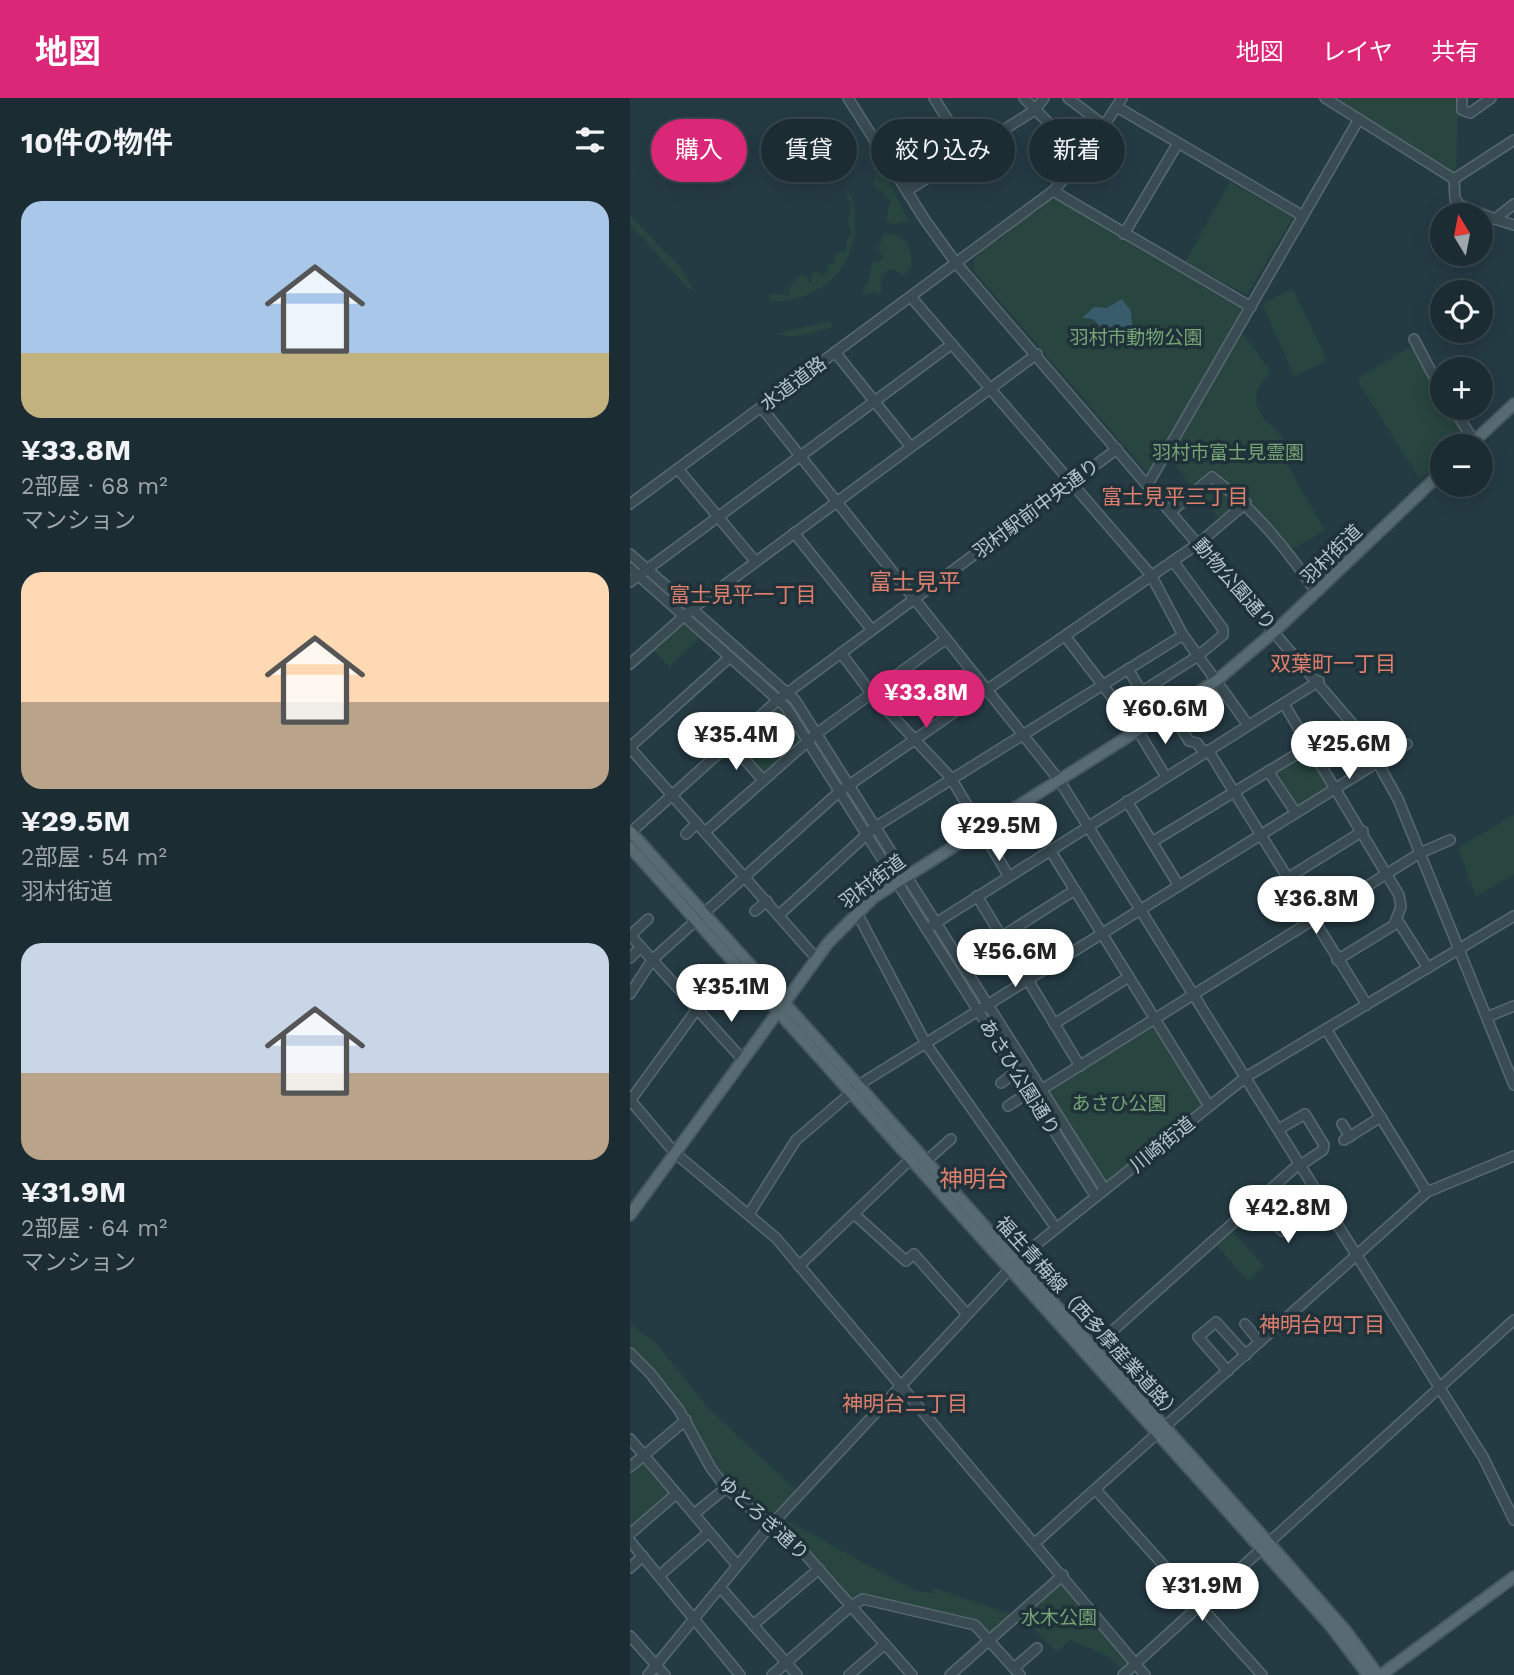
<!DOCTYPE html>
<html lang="ja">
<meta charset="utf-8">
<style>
:root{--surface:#1c2c33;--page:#29383f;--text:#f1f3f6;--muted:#a0a7ac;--line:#3a484e;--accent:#db2777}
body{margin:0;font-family:"Work Sans","Noto Sans JP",sans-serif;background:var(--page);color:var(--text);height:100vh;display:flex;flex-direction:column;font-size:26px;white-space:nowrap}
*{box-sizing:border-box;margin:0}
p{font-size:23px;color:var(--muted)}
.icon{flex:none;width:38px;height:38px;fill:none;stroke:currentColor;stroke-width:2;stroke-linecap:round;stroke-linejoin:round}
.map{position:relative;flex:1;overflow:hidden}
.drawer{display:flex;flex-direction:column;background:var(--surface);width:630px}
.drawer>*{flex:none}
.guide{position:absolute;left:21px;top:21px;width:665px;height:63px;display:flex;gap:14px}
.needle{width:46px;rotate:350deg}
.buttons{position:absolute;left:800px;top:105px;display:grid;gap:14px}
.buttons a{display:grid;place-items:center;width:63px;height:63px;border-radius:50%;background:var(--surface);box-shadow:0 4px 18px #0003,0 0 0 2px var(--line);font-size:35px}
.price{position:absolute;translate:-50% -60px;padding:0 16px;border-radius:24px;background:#fff;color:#222;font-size:23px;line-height:46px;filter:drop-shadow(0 2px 4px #0008)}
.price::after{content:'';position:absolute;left:50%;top:42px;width:21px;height:16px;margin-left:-10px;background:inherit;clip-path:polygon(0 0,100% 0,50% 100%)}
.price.on{background:var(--accent);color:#fff}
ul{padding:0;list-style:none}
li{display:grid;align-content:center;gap:14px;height:371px;padding:0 21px}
li span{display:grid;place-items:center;height:217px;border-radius:21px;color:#555}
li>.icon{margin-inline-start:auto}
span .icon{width:126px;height:126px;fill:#fffc;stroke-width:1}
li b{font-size:30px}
h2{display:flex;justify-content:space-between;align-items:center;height:84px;padding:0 21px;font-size:30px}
.tag{padding:0 24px;border-radius:32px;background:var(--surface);box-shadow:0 4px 18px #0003,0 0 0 2px var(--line);font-size:24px;line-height:63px}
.tag.on{background:var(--accent);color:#fff}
header{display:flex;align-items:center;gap:42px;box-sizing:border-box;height:98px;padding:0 35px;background:var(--accent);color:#fff}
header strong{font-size:33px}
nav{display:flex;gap:38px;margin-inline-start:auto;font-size:24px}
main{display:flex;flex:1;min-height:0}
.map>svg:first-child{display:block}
.green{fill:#284540}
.water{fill:#385c6b}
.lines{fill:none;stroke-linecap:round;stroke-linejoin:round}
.minor-casing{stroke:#586971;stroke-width:12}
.major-casing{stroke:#475760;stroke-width:14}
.minor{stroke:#3a4b53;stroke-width:9}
.major{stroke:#586b73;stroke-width:10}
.labels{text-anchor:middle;stroke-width:7;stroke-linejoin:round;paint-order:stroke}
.park-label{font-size:19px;fill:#76a474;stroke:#1f3139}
.street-label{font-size:19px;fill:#b7c6cd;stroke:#1f3139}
.neighbourhood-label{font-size:21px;fill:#de7e6c;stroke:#1f3139}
.quarter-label{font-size:23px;fill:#de7e6c;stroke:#1f3139}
</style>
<header>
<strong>地図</strong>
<nav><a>地図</a><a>レイヤ</a><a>共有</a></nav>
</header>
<main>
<section class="drawer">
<h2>10件の物件<svg class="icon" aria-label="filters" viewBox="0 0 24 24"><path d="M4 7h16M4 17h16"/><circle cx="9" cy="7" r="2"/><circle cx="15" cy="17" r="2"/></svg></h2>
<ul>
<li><span style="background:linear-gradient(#a9c7e8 70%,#c2b280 0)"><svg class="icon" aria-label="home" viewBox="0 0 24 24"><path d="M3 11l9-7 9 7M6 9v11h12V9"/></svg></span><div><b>¥33.8M</b><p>2部屋 · 68 m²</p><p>マンション</p></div></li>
<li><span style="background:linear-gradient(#ffd9b3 60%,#b9a48a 0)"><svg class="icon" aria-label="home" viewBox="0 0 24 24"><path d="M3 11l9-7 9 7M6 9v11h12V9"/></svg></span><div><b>¥29.5M</b><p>2部屋 · 54 m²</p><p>羽村街道</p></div></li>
<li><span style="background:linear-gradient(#c9d6e8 60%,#b9a48a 0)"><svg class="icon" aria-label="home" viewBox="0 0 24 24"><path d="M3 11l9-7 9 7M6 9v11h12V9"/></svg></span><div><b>¥31.9M</b><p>2部屋 · 64 m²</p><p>マンション</p></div></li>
</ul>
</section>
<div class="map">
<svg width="884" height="1577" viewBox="0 0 884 1577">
<rect width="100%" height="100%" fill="#253b44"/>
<g class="green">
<polygon points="702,0 829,0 826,73 823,75"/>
<polygon points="246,74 256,77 279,124 261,126 256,121 260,103 243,86"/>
<polygon points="600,84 663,119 617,197 555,164"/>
<path d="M215 95H220L222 99C236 159 201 202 141 204L139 196 160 197 159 191 167 180 173 177 182 185 181 178 186 173 194 178 199 166H205L204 160 210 154H216V143L222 135 218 125 222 108Z"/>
<polygon points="427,101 613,208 614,212 521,372 516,373 343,172 344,161 362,144 371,141 381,127 411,112 418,102"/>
<polygon points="0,117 50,169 64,192 58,190 0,126"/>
<path d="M254 136C276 136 282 148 282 169L272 178 265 172H257L251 180 252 197 244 194 236 197 233 196V191L238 185 242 165 254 161 248 150Z"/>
<polygon points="663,191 695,258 695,264 664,278 632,206"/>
<path d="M199 223 202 226 201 230C185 234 160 243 147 235Z"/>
<path d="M610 233 641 273C614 303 627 314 652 338 654 371 679 403 695 432L663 451 659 450 615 400 590 422 538 359Z"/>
<polygon points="777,250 783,251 812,299 812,310 818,310 837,340 827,348 812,348 812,362 790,381 727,282"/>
<polygon points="51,523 69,540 39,569 21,550"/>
<polygon points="149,609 175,645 133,680 104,647"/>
<polygon points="677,651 701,690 665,712 640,673"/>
<polygon points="884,717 884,776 846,798 828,750"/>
<polygon points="521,923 572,1006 473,1087 412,994"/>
<polygon points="601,1132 634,1168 618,1183 586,1147"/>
<polygon points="0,1226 25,1244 80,1312 166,1392 141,1418 137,1419 97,1383 42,1292 0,1247"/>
<polygon points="12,1362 41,1394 41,1397 0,1433 0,1373"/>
<polygon points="154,1421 284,1492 303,1495 305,1490 384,1517 394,1517 432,1484 499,1563 490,1571 480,1559 440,1542 426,1554 393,1518 358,1537 345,1525 223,1502 194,1468 150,1429"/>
</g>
<polygon class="water" points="492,201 501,213 504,251 498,231 490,229 476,235 463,221 452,220 464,209 477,210"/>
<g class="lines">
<g class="minor-casing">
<g id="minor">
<polyline points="218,0 295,122 326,165 732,637 768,701 884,987"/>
<polyline points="304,0 338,54"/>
<polyline points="394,0 453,60"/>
<polyline points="438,0 475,28"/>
<polyline points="695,0 824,81"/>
<polyline points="832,0 832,12 840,15 861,0"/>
<polyline points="487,9 673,118"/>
<polyline points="824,81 884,42"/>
<polyline points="824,81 825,101 830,107 865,121"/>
<polyline points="277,93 405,12 414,0"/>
<polyline points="423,93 621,209"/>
<polyline points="884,106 865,121 884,127"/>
<polyline points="494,136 548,45"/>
<polyline points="281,199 521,477 553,537 618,627"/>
<polyline points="784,241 812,294"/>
<polyline points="205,254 281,349"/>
<polyline points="131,309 429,682 853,1359 884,1422"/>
<polyline points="823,310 844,343"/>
<polyline points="48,371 125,463"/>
<polyline points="518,386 729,21"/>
<polyline points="0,406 423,93 453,60 492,0"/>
<path d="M542 413 582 379C625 412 656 450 686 494"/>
<polyline points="164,435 242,532"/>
<polyline points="0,456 165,602 475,1092"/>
<polyline points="0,470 156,609 466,1099"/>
<polyline points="0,484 322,246"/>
<polyline points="435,538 508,633 536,679"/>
<polyline points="211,555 241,595 321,680 378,777"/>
<polyline points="0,566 62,511 407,256"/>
<polyline points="498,571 510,591 516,591 568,558 593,537 593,531 543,463"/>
<polyline points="654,606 769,797 771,809 764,827 707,862"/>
<polyline points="540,612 559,643 567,645 574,655"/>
<polyline points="100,645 133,682"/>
<polyline points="0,649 100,559"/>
<polyline points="0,650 186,860"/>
<polyline points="578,652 737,907"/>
<polyline points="638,673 666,715"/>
<polyline points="497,703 549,788"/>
<polyline points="75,734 186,636 316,541"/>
<polyline points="0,735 149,601 487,351"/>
<polyline points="56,736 67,725"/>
<polyline points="522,744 680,648"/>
<polyline points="420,752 579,1008"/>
<polyline points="656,781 733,733"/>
<polyline points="347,798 450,968"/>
<polyline points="125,813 137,803"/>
<polyline points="227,815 296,946 426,1130"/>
<polyline points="149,817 245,729 553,537"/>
<polyline points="768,823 798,870"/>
<polyline points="301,828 689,583"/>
<polyline points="0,837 113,962"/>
<polyline points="1,837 18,821"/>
<polyline points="371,839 445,792"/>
<polyline points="0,860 11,849"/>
<polyline points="53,895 73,878"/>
<polyline points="0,896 22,862 209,694 569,445 616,405"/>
<polyline points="857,919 884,908"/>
<polyline points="424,926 499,879"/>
<polyline points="696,931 797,1094"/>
<polyline points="371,985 386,974"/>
<polyline points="406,995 790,755 820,742"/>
<polyline points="0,1002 45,1055 146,1140 515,1577"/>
<polyline points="0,1003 67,911"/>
<polyline points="378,1008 399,994"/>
<polyline points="712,1026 720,1039"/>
<polyline points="649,1031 675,1016 694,1047 693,1052 671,1067"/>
<polyline points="714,1042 751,1019"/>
<polyline points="295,1064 321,1041"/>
<polyline points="626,1105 652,1133 691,1098"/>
<polyline points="119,1116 166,1042 235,983 777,646"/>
<polyline points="224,1116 276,1163 284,1156 336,1215"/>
<polyline points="169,1168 284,1058"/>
<polyline points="615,1226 630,1244"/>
<polyline points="460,1253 670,1065"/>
<polyline points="0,1255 20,1275 49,1312 81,1370 96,1390 175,1456 282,1577"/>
<polyline points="598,1273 568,1239 586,1224 616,1257"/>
<polyline points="0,1341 107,1467"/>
<polyline points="0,1369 56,1322"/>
<polyline points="466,1392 632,1577"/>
<polyline points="64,1416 96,1390"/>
<polyline points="0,1436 46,1396"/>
<polyline points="0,1443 110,1577"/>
<polyline points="405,1445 797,1094 884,1058"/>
<polyline points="0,1470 13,1458"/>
<polyline points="29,1478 79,1434"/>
<polyline points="90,1489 167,1577"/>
<polyline points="123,1527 189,1471"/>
<polyline points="0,1538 35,1577"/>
<polyline points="384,1570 407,1550"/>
<polyline points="18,1577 140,1428 393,1157 616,979 884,818"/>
<polyline points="142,1577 221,1508 233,1501 345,1527 390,1577"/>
<polyline points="219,1577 255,1546"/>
<polyline points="320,1577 433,1477"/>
<polyline points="493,1577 884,1222"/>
</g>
</g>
<g class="major-casing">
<g id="major">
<polyline points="839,348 884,306"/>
<polyline points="0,733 639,1445 715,1532 748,1577"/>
<polyline points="0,749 699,1526 738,1577"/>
<polyline points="0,1117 198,845 244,799 586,583 645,533 812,374"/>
<polyline points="751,1577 884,1479"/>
</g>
</g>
<use href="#minor" class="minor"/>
<use href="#major" class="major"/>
</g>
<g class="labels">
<g class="park-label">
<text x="506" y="246">羽村市動物公園</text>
<text x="598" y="361">羽村市富士見霊園</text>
<text x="489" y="1012">あさひ公園</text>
<text x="429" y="1526">水木公園</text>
</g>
<g class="street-label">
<text transform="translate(163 285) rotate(-37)" y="7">水道道路</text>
<text transform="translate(406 410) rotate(-37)" y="7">羽村駅前中央通り</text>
<text transform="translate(701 456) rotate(-44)" y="7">羽村街道</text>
<text transform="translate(605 486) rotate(49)" y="7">動物公園通り</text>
<text transform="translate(242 783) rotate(-37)" y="7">羽村街道</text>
<text transform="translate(390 979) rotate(58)" y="7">あさひ公園通り</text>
<text transform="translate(532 1046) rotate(-39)" y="7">川崎街道</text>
<text transform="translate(459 1220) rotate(48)" y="7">福生青梅線（西多摩産業道路）</text>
<text transform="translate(134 1420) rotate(42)" y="7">ゆとろぎ通り</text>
</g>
<g class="neighbourhood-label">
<text x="545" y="406">富士見平三丁目</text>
<text x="113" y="504">富士見平一丁目</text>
<text x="703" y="573">双葉町一丁目</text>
<text x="692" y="1234">神明台四丁目</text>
<text x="275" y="1313">神明台二丁目</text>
</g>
<g class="quarter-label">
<text x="285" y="492">富士見平</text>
<text x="344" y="1089">神明台</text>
</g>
</g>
</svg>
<div class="buttons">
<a><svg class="needle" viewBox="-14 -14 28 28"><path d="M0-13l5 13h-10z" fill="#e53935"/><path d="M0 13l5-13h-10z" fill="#a0a7ac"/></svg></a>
<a><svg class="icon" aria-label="locate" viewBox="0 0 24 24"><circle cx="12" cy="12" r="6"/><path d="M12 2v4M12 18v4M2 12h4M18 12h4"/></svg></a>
<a>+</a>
<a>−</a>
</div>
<b class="price on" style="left:296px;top:632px">¥33.8M</b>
<b class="price" style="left:535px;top:648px">¥60.6M</b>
<b class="price" style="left:106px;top:674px">¥35.4M</b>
<b class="price" style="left:719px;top:683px">¥25.6M</b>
<b class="price" style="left:369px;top:765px">¥29.5M</b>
<b class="price" style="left:686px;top:838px">¥36.8M</b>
<b class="price" style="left:385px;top:891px">¥56.6M</b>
<b class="price" style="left:101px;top:926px">¥35.1M</b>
<b class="price" style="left:658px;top:1147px">¥42.8M</b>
<b class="price" style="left:572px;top:1525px">¥31.9M</b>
<div class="guide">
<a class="tag on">購入</a>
<a class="tag">賃貸</a>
<a class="tag">絞り込み</a>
<a class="tag">新着</a>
</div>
</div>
</main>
